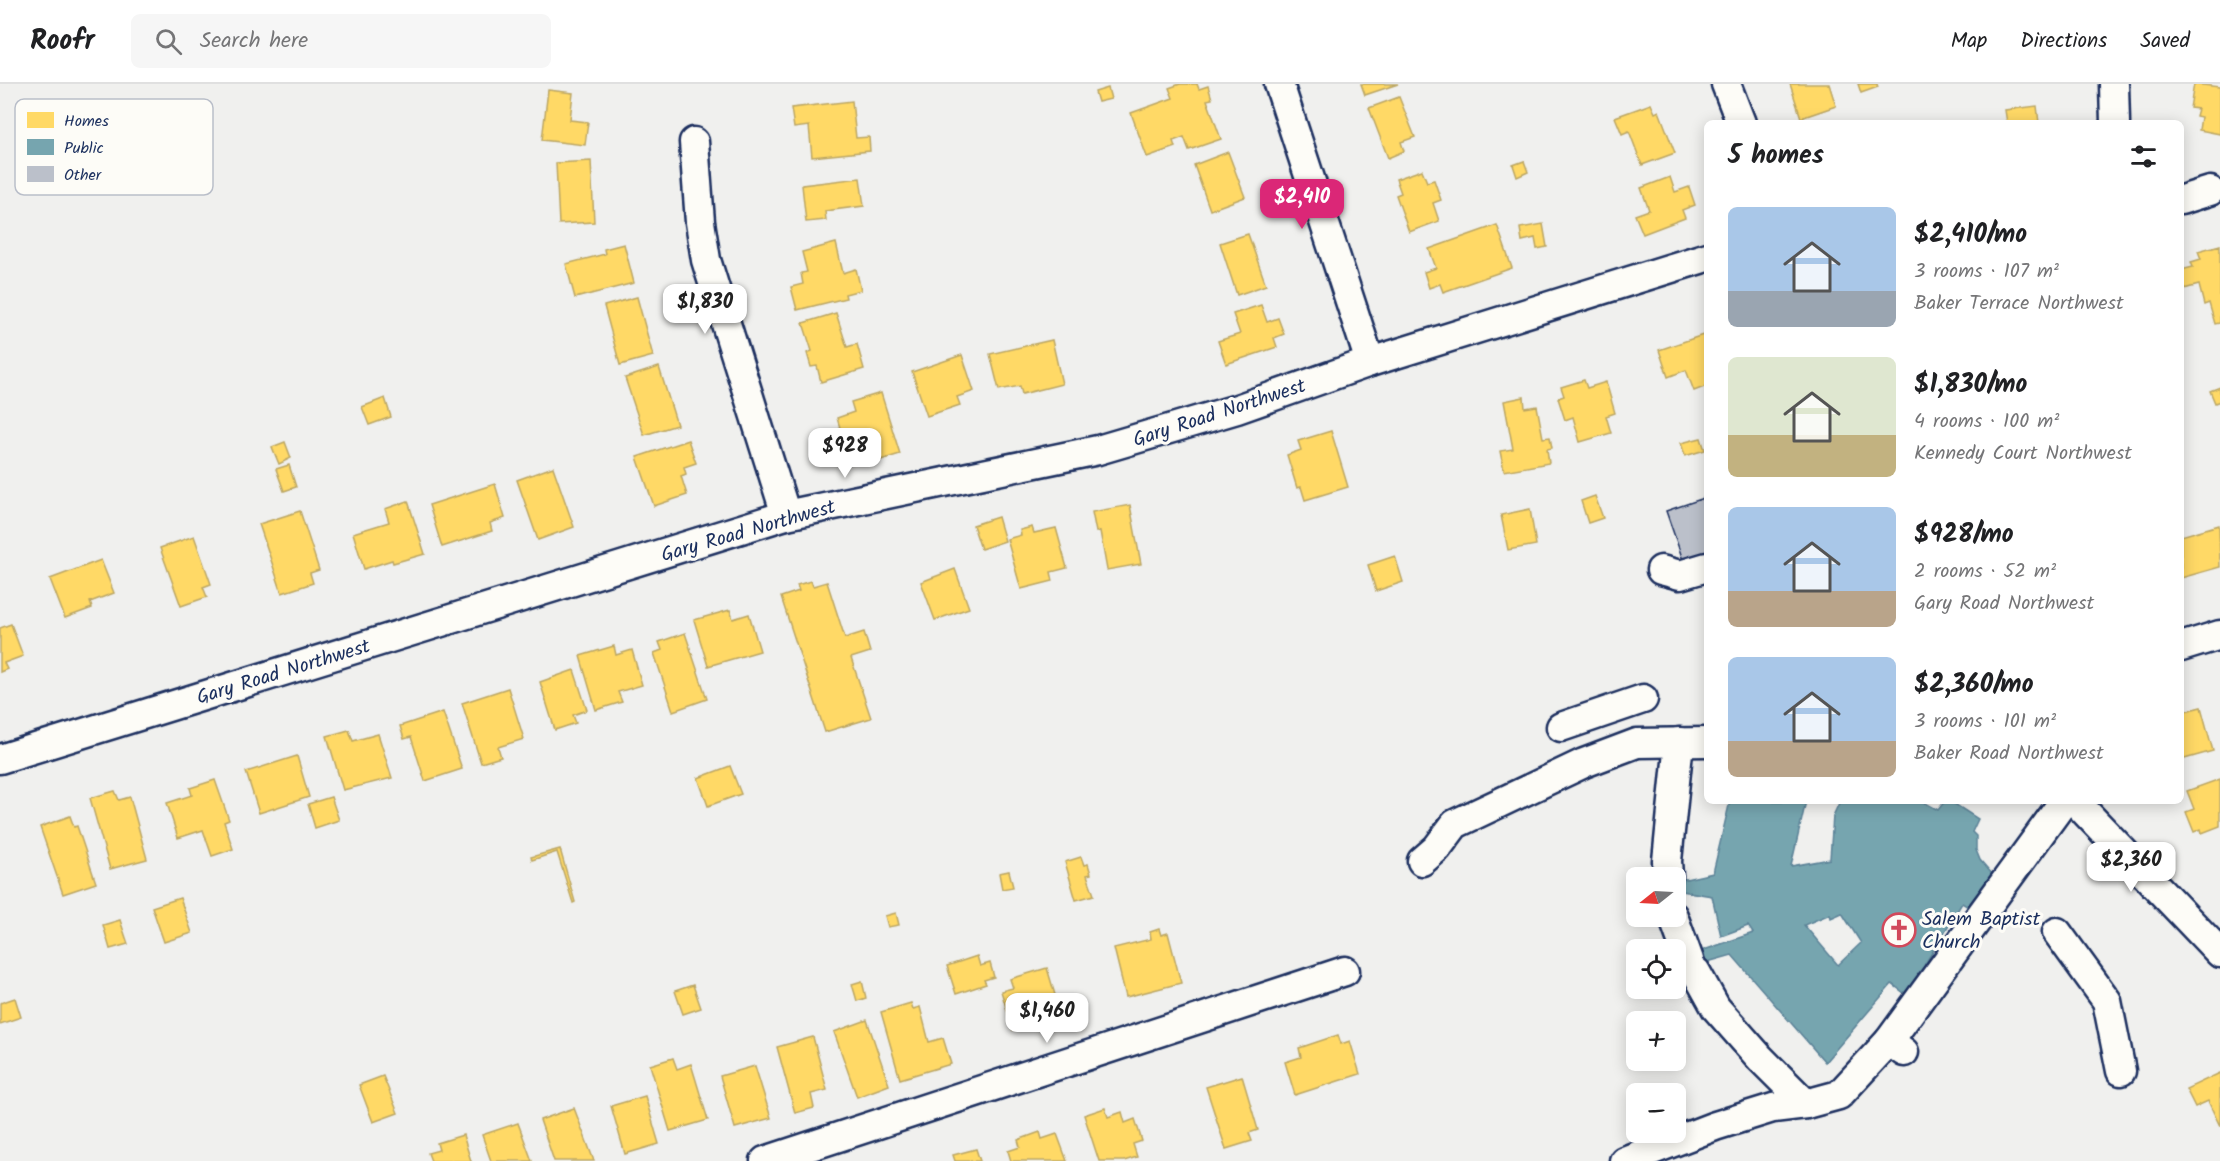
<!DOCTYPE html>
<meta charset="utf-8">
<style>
:root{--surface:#fff;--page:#f6f6f6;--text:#202124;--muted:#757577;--line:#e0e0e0;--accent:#db2777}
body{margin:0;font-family:Kalam,sans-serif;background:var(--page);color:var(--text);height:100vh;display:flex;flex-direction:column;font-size:22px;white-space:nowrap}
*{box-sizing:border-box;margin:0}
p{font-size:20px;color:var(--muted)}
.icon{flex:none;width:33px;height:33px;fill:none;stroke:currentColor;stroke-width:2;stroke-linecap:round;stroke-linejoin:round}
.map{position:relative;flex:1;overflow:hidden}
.side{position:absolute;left:1704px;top:36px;width:480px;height:684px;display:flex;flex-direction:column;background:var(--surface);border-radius:9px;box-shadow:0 3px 15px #0003}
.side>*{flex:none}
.needle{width:39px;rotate:252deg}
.buttons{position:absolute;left:1626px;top:783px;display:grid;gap:12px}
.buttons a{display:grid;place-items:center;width:60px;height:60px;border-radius:9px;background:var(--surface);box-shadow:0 3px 15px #0003;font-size:30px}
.price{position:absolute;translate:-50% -51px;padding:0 14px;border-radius:12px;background:#fff;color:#222;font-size:20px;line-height:39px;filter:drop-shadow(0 2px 3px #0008)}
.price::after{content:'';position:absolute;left:50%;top:36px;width:18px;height:14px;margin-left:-9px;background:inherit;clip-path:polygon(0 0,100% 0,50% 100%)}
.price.current{background:var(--accent);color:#fff}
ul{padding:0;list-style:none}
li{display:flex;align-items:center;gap:18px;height:150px;padding:0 24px}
li span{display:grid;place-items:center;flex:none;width:168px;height:120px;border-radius:9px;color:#555}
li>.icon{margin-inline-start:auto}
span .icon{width:72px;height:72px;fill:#fffc;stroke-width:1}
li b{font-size:26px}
h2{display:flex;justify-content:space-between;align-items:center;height:72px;padding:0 24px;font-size:26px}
header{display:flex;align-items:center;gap:36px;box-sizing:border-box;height:84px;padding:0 30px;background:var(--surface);border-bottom:2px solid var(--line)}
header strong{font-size:28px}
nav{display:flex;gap:33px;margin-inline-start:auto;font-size:21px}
.search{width:420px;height:54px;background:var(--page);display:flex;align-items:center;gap:15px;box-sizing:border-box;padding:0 21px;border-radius:9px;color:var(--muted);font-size:22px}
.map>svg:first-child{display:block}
.homes{fill:#ffd966;stroke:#bba664;stroke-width:1.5}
.public{fill:#76a5af;stroke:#5b8297;stroke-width:1.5;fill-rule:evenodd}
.building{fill:#bbc0ca;stroke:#1b2f5e;stroke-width:1.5}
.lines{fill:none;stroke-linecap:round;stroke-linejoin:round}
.minor-casing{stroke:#1b2f5e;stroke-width:33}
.minor{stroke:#fdfcf7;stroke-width:28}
.labels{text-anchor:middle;stroke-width:6;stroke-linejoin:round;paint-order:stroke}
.street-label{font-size:20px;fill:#1b2f5e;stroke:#fdfcf7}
.poi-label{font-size:20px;fill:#1b2f5e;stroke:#fdfcf7;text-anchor:start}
.key{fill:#fdfcf7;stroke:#b9bec9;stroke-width:1.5}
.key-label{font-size:16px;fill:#1b2f5e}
</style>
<header>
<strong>Roofr</strong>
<div class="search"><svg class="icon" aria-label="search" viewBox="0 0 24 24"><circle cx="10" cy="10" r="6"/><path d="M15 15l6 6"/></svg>Search here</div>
<nav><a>Map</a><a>Directions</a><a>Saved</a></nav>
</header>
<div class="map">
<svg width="2220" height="1077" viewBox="0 0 2220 1077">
<rect width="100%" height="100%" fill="#f0f0ee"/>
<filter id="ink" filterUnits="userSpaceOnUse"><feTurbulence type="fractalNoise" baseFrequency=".0167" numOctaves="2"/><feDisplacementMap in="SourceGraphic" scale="12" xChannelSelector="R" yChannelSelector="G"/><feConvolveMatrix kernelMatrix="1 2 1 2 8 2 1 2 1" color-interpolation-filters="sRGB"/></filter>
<g filter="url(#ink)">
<g class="homes">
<polygon points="1180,0 1197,0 1199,5 1208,2 1212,15 1207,16 1221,55 1189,66 1184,53 1173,57 1175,63 1147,73 1131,29 1173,14 1169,4"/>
<polygon points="1361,0 1398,0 1365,11"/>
<polygon points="1790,0 1829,0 1836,22 1801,34"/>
<polygon points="1858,0 1877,0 1878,3 1861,9"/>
<polygon points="2194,0 2220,3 2220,50 2199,46 2201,33 2196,32 2198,25 2190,24"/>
<polygon points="1108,4 1111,15 1098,18 1095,8"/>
<polygon points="548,6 573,9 570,36 588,38 585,61 542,56"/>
<polygon points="1399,13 1415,53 1401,58 1404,67 1388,74 1369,24"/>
<polygon points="852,17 856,54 869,53 870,67 812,73 809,42 794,44 791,24"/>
<polygon points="1651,20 1655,29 1659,27 1675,69 1642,81 1629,47 1622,50 1615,33"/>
<polygon points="2037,22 2039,39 2007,39 2005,26"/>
<polygon points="1228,68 1245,113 1210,126 1194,81"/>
<polygon points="591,77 594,138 559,140 556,79"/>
<polygon points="1524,77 1528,88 1517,93 1513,81"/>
<polygon points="1422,86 1427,98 1434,96 1441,116 1433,119 1439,137 1409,148 1396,111 1401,109 1396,95"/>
<polygon points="1670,93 1675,108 1689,103 1695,121 1682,126 1685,134 1643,150 1635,131 1649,126 1641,104"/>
<polygon points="860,94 864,122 825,127 826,136 806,138 802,101"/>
<polygon points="1543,140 1547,163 1537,165 1535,154 1522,157 1520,144"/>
<polygon points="1497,141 1512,184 1443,208 1440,200 1429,204 1424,188 1436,184 1429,165"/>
<polygon points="1248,150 1266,201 1237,211 1220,159"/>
<polygon points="836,159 843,189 856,185 861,206 845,210 846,214 797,226 791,203 803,200 801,189 807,188 802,168"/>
<polygon points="624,160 634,199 575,214 566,180 605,170 604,165"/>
<polygon points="2220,161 2220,239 2215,240 2209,219 2204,221 2199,201 2184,205 2181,186 2193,183 2191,178 2201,175 2198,167"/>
<polygon points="637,213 653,272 620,281 604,222"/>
<polygon points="1261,221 1267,238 1278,234 1284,250 1274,254 1277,263 1226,280 1218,257 1240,250 1233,230"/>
<polygon points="836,229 847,263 857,260 864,285 821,298 817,282 811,283 807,269 812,267 803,239"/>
<polygon points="1703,251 1707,262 1707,302 1694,307 1686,286 1668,293 1659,266"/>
<polygon points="1052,256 1062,300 1022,310 1020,302 999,306 990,270"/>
<polygon points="962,271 974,307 957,313 960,321 927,332 912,288"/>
<polygon points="659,283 677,341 644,351 625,294"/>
<polygon points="1584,296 1587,304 1606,298 1615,329 1606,332 1611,349 1580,358 1573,333 1565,336 1558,314 1564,312 1561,303"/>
<polygon points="2220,303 2220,317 2215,319 2210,307"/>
<polygon points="881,309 900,370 868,380 863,363 855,365 852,355 844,357 837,334 854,328 851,318"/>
<polygon points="1524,313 1525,324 1537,322 1543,354 1550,353 1552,364 1547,365 1549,379 1504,387 1500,367 1513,365 1504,317"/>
<polygon points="385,314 391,333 369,341 362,323"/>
<polygon points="1331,347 1348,403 1305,416 1301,403 1297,404 1287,371 1301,366 1298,357"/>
<polygon points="1701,354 1705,366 1685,372 1681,359"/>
<polygon points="688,356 696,379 684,383 686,390 681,392 687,411 654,422 637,373"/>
<polygon points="285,358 291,374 279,380 272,363"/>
<polygon points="289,381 296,403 284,407 276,385"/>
<polygon points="553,383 574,443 538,456 517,396"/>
<polygon points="495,400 505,434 490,439 492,447 442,463 429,421"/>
<polygon points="1595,412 1603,434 1588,439 1581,417"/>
<polygon points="408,417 425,470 393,479 392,476 364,485 353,449 389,438 385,425"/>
<polygon points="1130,421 1141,480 1107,486 1100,447 1096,448 1092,428"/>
<polygon points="1530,425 1536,461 1508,466 1501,431"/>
<polygon points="300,427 319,486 310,489 313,499 282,509 259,440"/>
<polygon points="998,433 1005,457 981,465 973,441"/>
<polygon points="2219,441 2220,483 2181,494 2181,452"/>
<polygon points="1032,443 1034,449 1056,444 1067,484 1051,488 1053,497 1021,505 1007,455 1021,451 1020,446"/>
<polygon points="194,452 211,500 203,503 207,513 181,522 160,464"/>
<polygon points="1395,472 1403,498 1376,507 1368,481"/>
<polygon points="101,476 114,509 90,518 92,524 65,534 50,495"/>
<polygon points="955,485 969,524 935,536 921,498"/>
<polygon points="811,497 813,502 827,498 845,554 864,548 870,568 851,574 871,634 825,648 781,513 799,507 797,501"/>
<polygon points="730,526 733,535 749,530 760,567 708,582 694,536"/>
<polygon points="11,540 23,572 4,579 7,585 0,588 0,544"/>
<polygon points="685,549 707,615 673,627 654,569 662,566 659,558"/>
<polygon points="614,562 616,571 632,566 642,601 618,608 622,618 596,626 580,572"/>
<polygon points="574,586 587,626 573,631 576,639 555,646 540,598"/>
<polygon points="508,604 524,655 498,663 501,673 481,679 462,619"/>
<polygon points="2201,623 2213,667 2181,676 2181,628"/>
<polygon points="443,628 462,685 425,697 411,653 404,655 400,642"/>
<polygon points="349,646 353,657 378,650 392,694 343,706 327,652"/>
<polygon points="297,672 309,713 259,729 246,688"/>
<polygon points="730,682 741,710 708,722 698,694"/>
<polygon points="2220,695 2220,742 2202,749 2201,745 2194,748 2186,728 2194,725 2187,707"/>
<polygon points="215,696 229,736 224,738 233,765 212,772 203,746 178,754 167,719 192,711 190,704"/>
<polygon points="115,707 119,716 130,713 147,775 110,785 90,714"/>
<polygon points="331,713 339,736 315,744 308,720"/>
<polygon points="70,732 74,743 77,742 96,799 63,810 40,743"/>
<polygon points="560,765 575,818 573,819 557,768 532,776 531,773"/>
<polygon points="1081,773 1084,781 1088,780 1091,790 1087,791 1094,811 1076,816 1065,778"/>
<polygon points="1009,787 1013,803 1002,805 999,789"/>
<polygon points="180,814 192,849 164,858 152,823"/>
<polygon points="896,829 899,841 888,843 885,832"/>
<polygon points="120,836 128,860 110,865 103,841"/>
<polygon points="1159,845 1161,851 1168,849 1181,899 1126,913 1114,864 1151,855 1150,848"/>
<polygon points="977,872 980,882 990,879 994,893 984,896 986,900 956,910 947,882"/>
<polygon points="1047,884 1061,931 1050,934 1051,938 1039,942 1038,938 1013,946 1001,907 1013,904 1010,895"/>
<polygon points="862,897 866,914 857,917 852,900"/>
<polygon points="693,901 701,924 683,930 675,907"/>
<polygon points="15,914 21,933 0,940 0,919"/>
<polygon points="911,919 913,925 920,923 929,958 943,954 951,980 900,995 881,928"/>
<polygon points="867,936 889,1001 857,1013 834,948"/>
<polygon points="1338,951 1341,960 1350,957 1360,990 1295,1011 1285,978 1301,973 1299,964"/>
<polygon points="813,953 827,1006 811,1010 814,1024 795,1029 777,963"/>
<polygon points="673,974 677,985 691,980 708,1036 670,1047 650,981"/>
<polygon points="755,982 771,1034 735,1044 720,992"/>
<polygon points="2220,989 2220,1042 2208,1017 2195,1023 2186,1005"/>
<polygon points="383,992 398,1029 373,1038 359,1001"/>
<polygon points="1242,992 1258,1046 1249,1049 1252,1057 1226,1065 1206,1003"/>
<polygon points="645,1012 659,1060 625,1070 611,1022"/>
<polygon points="574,1024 594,1077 554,1077 540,1036"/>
<polygon points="1105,1024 1108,1033 1122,1028 1125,1039 1135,1035 1142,1057 1133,1060 1137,1073 1124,1077 1099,1077 1084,1031"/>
<polygon points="518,1039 532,1077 491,1077 482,1051"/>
<polygon points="1040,1048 1042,1055 1057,1050 1067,1077 1011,1077 1008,1067 1020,1063 1018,1056"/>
<polygon points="463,1051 471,1077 431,1077 428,1069 439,1066 437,1059"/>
<polygon points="976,1065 980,1077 955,1077 953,1071"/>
</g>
<path class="public" d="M1730 717H1806L1791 782 1830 775 1833 732 1840 717H1922L1938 726 1945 717H1950L1978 735 1972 748 1976 752V766L1980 776 1994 792 1973 826 1962 819 1925 880 1930 881 1908 912 1892 900 1825 978 1732 871 1711 877 1686 896 1676 900V885L1704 866 1753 849 1748 842 1721 852 1712 812 1676 806V794H1636V800L1635 789 1656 790 1686 795 1713 789ZM1842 829 1861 859 1838 881 1804 841 1830 830 1831 834Z"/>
<polygon class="building" points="1707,413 1707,471 1684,479 1666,427"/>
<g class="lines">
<g class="minor-casing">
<g id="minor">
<polyline points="1279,0 1370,278"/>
<polyline points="1726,0 1741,39"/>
<polyline points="2114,0 2115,39"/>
<polyline points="694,58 700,138 706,176 786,431"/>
<polyline points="2181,116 2210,107"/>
<polyline points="1661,486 1680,491 1707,483"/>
<polyline points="2181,563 2220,551"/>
<polyline points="1561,643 1643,615"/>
<polyline points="0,675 786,431 1098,366 1237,325 1370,278 1707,173"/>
<polyline points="2075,717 2220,869"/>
<polyline points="1422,777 1437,764 1455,740 1584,679 1637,659 1707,658"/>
<polyline points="1668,792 1667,777 1679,658"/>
<polyline points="1673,832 1689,876"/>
<polyline points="2057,848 2107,917 2121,987"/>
<polyline points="1696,888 1716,924 1760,974 1806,1020"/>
<polyline points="1889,957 2064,717"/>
<polyline points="765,1077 1345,887"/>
<polyline points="1624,1077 1715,1042 1773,1024 1806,1020 1839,1011 1889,957 1904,968"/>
</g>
</g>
<use href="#minor" class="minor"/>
</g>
</g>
<defs>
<g id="church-ring" transform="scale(1.725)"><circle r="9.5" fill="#fdfcf7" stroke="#d1495b" stroke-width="1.5"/><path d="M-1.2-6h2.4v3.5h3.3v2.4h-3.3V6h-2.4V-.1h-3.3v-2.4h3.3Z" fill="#d1495b"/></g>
</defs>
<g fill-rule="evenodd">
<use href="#church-ring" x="1899" y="846"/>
</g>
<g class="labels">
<g class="street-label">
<text transform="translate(1219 328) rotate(-18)" y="7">Gary Road Northwest</text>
<text transform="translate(748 446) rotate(-16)" y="7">Gary Road Northwest</text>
<text transform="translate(283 587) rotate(-17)" y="7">Gary Road Northwest</text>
</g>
<g class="poi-label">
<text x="1922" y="841">Salem Baptist<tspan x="1922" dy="23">Church</tspan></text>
</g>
</g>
<rect x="15" y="15" width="198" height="96" rx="9" class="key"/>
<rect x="27" y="28" width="27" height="16" fill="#ffd966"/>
<rect x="27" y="55" width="27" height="16" fill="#76a5af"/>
<rect x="27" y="82" width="27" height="16" fill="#bbc0ca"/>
<g class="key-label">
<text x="64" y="42">Homes</text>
<text x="64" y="69">Public</text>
<text x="64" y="96">Other</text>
</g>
</svg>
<div class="buttons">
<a><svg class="needle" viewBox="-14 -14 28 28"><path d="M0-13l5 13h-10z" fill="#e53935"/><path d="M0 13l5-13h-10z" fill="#757577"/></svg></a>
<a><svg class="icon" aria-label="locate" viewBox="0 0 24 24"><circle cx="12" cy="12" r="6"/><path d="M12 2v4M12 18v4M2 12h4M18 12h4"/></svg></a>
<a>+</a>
<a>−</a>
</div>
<b class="price current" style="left:1302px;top:146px">$2,410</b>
<b class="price" style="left:705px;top:251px">$1,830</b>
<b class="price" style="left:845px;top:395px">$928</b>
<b class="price" style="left:2131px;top:809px">$2,360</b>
<b class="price" style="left:1047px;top:960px">$1,460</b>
<section class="side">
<h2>5 homes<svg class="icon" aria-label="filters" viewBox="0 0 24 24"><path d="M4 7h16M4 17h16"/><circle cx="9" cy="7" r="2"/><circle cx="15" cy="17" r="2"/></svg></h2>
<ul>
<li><span style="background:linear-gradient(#a9c7e8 70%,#9aa5b1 0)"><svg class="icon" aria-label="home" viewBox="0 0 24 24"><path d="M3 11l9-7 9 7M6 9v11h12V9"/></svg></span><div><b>$2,410/mo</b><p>3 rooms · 107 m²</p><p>Baker Terrace Northwest</p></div></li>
<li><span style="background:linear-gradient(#dfe7d0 65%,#c2b280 0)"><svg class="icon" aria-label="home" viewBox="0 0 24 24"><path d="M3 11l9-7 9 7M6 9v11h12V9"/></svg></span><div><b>$1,830/mo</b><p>4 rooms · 100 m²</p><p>Kennedy Court Northwest</p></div></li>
<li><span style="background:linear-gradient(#a9c7e8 70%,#b9a48a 0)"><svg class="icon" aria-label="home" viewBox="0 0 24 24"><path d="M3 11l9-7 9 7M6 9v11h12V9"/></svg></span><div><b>$928/mo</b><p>2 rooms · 52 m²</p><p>Gary Road Northwest</p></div></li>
<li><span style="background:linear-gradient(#a9c7e8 70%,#b9a48a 0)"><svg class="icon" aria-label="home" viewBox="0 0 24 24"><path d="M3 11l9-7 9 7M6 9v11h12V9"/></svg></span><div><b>$2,360/mo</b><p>3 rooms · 101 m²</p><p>Baker Road Northwest</p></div></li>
</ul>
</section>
</div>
